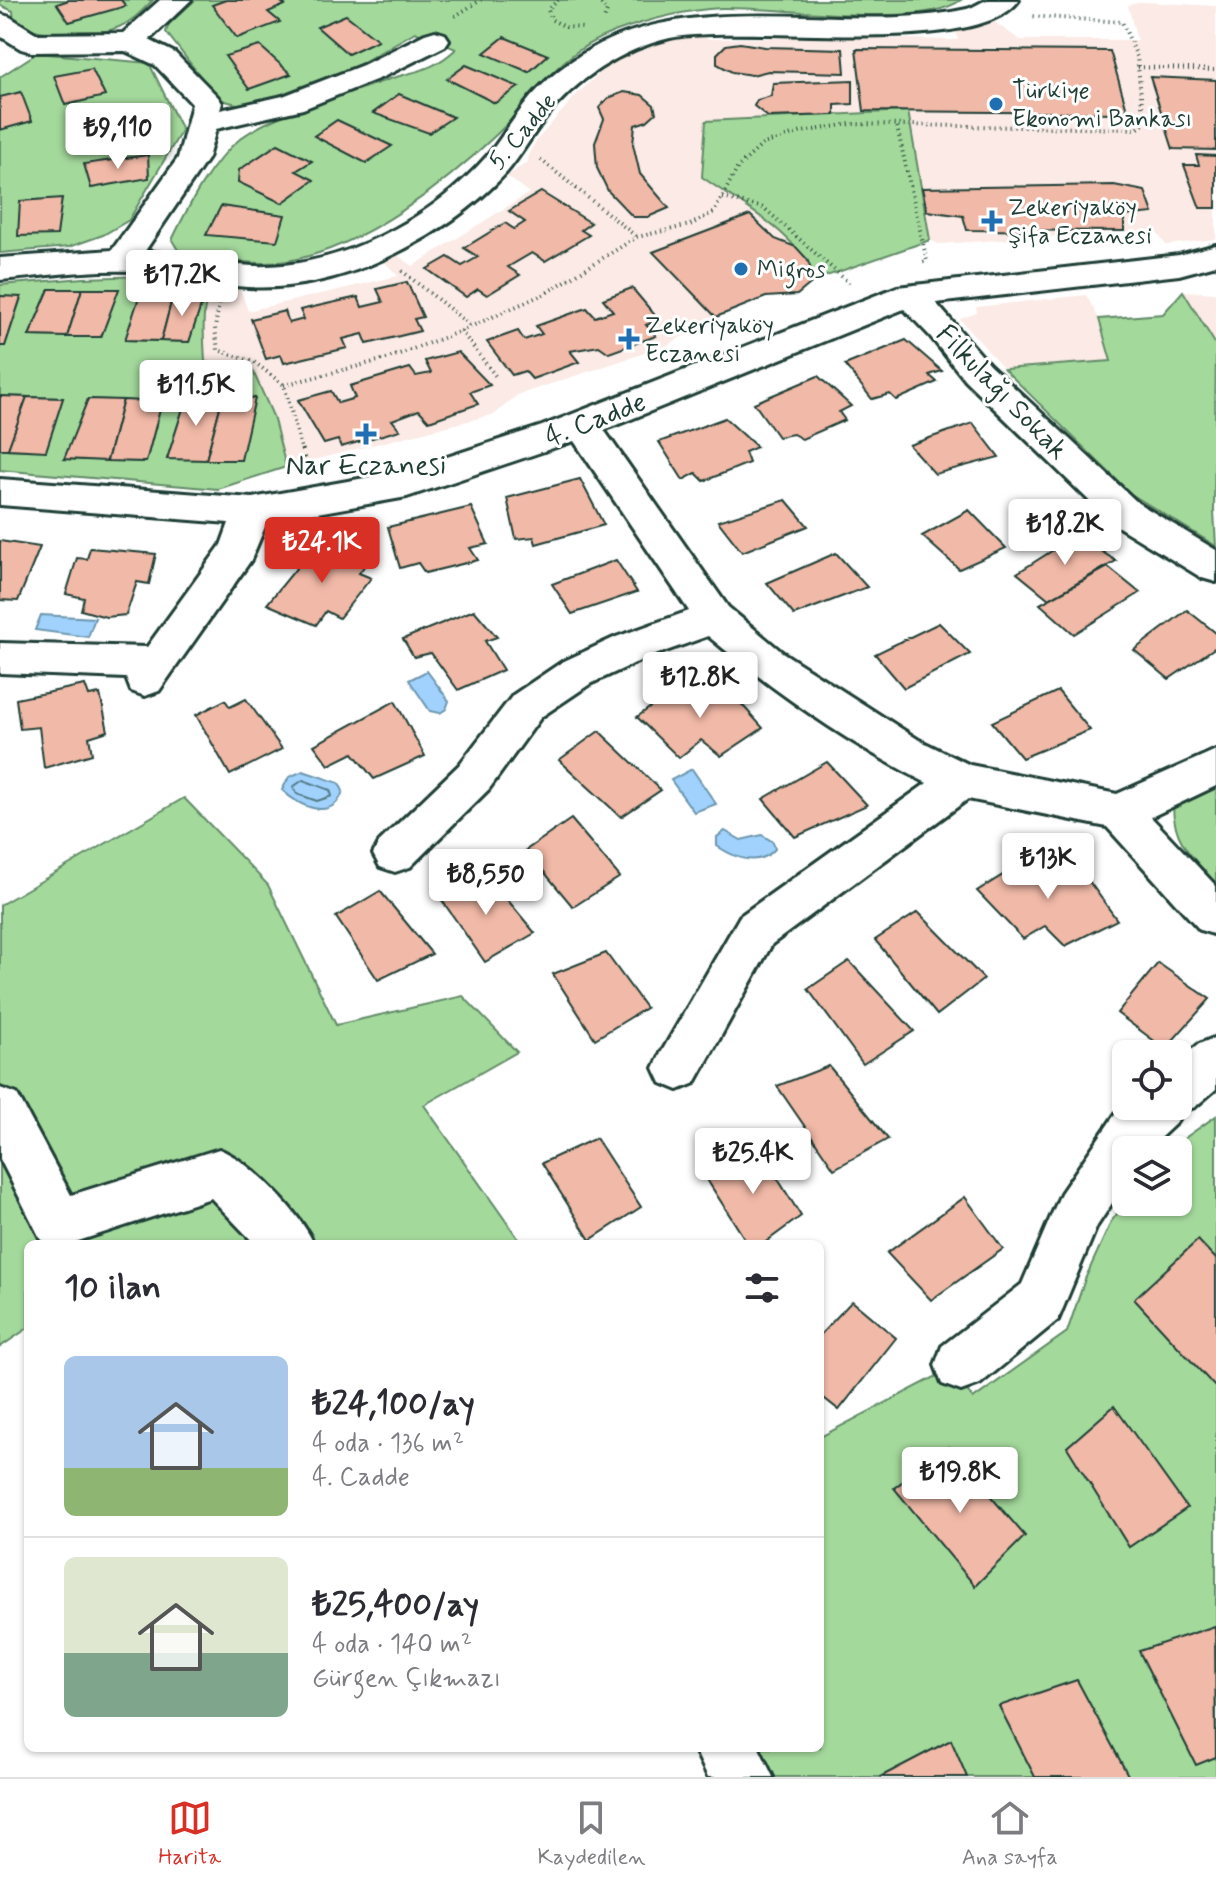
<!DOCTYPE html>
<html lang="tr">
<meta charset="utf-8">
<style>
:root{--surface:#fff;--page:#f7f7f7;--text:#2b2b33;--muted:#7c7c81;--line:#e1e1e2;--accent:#d93025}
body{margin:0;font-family:Mynerve,sans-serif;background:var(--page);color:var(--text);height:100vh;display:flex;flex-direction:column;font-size:30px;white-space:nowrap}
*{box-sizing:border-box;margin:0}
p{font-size:26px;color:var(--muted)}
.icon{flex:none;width:44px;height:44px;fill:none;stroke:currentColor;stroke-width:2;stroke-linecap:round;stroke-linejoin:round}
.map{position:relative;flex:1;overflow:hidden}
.drawer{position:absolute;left:24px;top:1240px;width:800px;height:512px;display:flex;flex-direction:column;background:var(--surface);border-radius:12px;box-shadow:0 2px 6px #0004}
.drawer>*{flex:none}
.fabs{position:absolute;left:1112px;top:1040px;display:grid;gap:16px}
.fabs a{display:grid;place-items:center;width:80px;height:80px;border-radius:12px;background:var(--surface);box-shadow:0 2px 6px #0004;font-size:40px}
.price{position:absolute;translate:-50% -68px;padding:0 18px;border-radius:8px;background:#fff;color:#222;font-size:26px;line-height:52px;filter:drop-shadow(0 2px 4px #0008)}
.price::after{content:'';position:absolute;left:50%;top:48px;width:24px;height:18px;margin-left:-12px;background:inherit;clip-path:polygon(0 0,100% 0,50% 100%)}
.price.current{background:var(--accent);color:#fff}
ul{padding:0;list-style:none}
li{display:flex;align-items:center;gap:24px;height:200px;padding:0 40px}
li+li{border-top:2px solid var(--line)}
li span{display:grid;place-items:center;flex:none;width:224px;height:160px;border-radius:12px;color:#555}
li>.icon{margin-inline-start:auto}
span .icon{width:96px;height:96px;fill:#fffc;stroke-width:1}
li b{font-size:34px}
h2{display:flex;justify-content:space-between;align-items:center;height:96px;padding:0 40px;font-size:34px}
.tabs{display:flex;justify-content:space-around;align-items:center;height:112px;border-top:2px solid var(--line);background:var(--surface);font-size:22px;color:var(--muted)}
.tabs a{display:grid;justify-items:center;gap:4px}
.tabs .current{color:var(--accent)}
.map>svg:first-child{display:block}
.built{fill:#fbeae5}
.green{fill:#a4d99c;stroke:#628b68;stroke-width:2;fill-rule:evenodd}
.water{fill:#a0d2fd;stroke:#6c96ad;stroke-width:2}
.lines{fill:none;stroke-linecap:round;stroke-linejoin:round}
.shore{stroke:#537984;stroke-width:2}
.building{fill:#f1b9a7;stroke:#1f3d34;stroke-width:2}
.minor-casing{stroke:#1f3d34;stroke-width:6}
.path-far1{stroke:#1f3d34;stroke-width:4;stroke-dasharray:1 4;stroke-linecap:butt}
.path{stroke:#1f3d34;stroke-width:5;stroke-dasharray:2 6;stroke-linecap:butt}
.minor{fill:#fff;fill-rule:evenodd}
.poi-dot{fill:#1f6fb2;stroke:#fff;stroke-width:3}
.labels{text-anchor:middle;stroke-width:6;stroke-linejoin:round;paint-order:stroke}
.far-poi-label{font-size:24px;fill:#1f3d34;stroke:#fff;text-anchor:start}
.far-street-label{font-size:24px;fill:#1f3d34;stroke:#fff}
.street-label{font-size:28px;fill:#1f3d34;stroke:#fff}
.poi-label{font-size:28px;fill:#1f3d34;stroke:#fff}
</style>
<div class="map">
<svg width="1216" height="1777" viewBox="0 0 1216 1777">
<rect width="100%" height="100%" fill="#fff"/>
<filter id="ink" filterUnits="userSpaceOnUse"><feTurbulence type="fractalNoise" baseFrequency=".0125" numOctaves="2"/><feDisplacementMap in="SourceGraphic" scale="16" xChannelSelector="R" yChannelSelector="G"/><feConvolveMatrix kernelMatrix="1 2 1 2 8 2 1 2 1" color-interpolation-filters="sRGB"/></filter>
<g filter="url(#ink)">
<g class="built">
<polygon points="1143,2 1216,6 1216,239 1166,245 1155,230 939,244 930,240 927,228 797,248 807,259 815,280 797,295 765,297 716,317 666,346 517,395 495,414 286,467 273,416 252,369 205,362 203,319 210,286 240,288 248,311 398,276 381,258 394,253 413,266 529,193 507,176 528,162 529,153 537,140 578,93 604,69 631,52 686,35 706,34 707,39 801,37 958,40 955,27 990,19 1020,40 1137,40 1128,5"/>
<polygon points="1183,291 1216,293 1216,345 1214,344"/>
<polygon points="1086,295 1099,319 1112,361 1004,369 960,319 977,313 976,307"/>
</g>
<g class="green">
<path d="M0 0H153C143 10 133 21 119 27 88 40 44 36 14 23L13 11 0 5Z"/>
<path d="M195 0H961C921 30 775 6 721 8 686 10 647 20 614 32 554 55 540 93 497 134 444 185 365 246 292 260 254 268 214 258 178 250L172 240C189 205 211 162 241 138 275 112 343 96 384 81 414 70 430 73 456 49L415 32 358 65 258 103 244 106 218 99 166 32 169 24Z"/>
<polygon points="37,53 149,63 182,130 129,220 103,235 69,247 0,253 0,77"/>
<path d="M908 111 930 240 815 280C797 231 742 206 702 177L706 121Z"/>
<path d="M177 275 216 279C199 302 204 335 205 362L252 369 273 416 286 467 218 489 0 470V449L46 450 63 398 0 396V346H5L21 298 0 296V285L84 278ZM49 289 118 290 101 337 29 336ZM141 294 203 297 189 342 126 340ZM187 396H223L241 459H167ZM88 399 162 402 146 462 65 459Z"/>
<polygon points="1183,291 1216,345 1214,511 1216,546 1131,494 1004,369 1111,361 1099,319 1163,314"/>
<path d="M1216 782V883C1194 859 1173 842 1173 806Z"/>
<polygon points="184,798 268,885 336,1025 463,996 517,1052 424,1105 522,1244 28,1244 28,1328 0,1347 0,905"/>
<polygon points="1216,1116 1216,1777 711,1777 690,1748 820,1748 820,1437 952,1368 973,1399 1067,1332 1085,1279 1111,1222 1126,1201 1178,1202 1178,1150 1168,1150"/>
</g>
<g class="water">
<polygon points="41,615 95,618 88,637 35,630"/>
<polygon points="427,671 449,701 446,709 440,713 430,711 409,680"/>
<polygon points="692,769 716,804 694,812 671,780"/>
<path d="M303 771 339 783 343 791C333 822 299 807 282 790L289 777Z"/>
<path d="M725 831 741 840 762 835 773 842 775 849C758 868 735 858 717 846V837Z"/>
</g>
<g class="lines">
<polygon class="shore" points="303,780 330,790 332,796 317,801 297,794 293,787"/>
</g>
<g class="building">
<polygon points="69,0 121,0 126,6 69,22 57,4"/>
<polygon points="226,0 278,0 285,5 268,12 280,22 237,38 212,5"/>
<polygon points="346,15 378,40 348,54 317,27"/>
<polygon points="504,37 548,55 529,72 484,53"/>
<polygon points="740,43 765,47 843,49 845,73 768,71 752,75 732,72 717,64 717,54 726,45"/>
<polygon points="260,46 291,74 249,89 225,56"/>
<polygon points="856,49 1110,51 1128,113 864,111"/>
<polygon points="466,65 519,87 495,103 447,79"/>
<polygon points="92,69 105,96 65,105 54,76"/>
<polygon points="1150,77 1216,80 1216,150 1173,149"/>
<polygon points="853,80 853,104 835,105 835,115 768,117 754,106 757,100 771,96 773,83"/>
<polygon points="21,92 32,121 0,130 0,97"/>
<polygon points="624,92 642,95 654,105 656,113 647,121 635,125 633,144 640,174 669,208 648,217 633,217 608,191 597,168 595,143 604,119 599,108 608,98"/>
<polygon points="399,94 453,117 429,133 373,113"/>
<polygon points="148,108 158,128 106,139 96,118"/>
<polygon points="337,120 392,146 366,163 314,136"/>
<polygon points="278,144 312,161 296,171 314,180 282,203 238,182 239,170"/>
<polygon points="148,155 149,178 91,188 84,164"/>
<polygon points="1196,155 1216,156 1216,208 1200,208 1184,165 1199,165"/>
<polygon points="1114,185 1145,191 1153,213 1124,216 1124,231 967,230 963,216 927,211 922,188"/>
<polygon points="541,192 591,223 581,230 589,235 545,261 532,253 508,267 520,275 487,295 478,289 466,297 427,269 448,257 462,266 478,257 464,248 505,223 514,229 525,222 509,211"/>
<polygon points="62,198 57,235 18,236 20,201"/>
<polygon points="221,206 285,215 277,241 206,235"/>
<polygon points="750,215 775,239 796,247 807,259 815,280 797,295 766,297 716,317 653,252"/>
<polygon points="407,282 423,317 414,319 420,331 367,344 363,334 343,339 347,348 284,363 281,355 266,359 251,319 285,311 289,323 304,319 300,310 358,297 362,307 383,302 377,289"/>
<polygon points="632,288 659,320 646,325 656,336 609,353 599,346 570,351 579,362 532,379 525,371 512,375 487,342 518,331 524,340 542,334 536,326 587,308 595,317 613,311 603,299"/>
<polygon points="49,289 82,289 67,337 29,336"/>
<polygon points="82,289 119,289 101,337 67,337"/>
<polygon points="140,294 173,295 161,341 125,340"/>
<polygon points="173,295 204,297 189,342 161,341"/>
<polygon points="0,296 21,297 5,346 0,346"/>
<polygon points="906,340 942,371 929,375 937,382 896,400 890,394 872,399 845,365"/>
<polygon points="458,352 490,385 470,392 478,404 429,421 419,410 392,420 400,430 341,447 338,440 324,444 298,400 331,391 338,403 355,398 350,386 410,368 416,376 431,373 425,361"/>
<polygon points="818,376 851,406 839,412 845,420 802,439 793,434 778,437 754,403"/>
<polygon points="0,396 27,397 8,449 0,449"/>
<polygon points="187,396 223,396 206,460 167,459"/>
<polygon points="223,396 255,398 241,460 206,460"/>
<polygon points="27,397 63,398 46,451 8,449"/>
<polygon points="88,399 123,400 107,461 64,459"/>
<polygon points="123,400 162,402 146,462 107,461"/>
<polygon points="725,418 757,447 745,452 749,463 704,481 696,473 683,480 659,442"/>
<polygon points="973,423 999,457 935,474 909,445"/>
<polygon points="580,479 604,525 536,544 534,537 516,539 507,498"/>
<polygon points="786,500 808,526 742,552 718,521"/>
<polygon points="471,507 488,544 470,548 478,560 425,573 418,563 400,568 388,527"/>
<polygon points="969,510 1006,548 959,569 922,536"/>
<polygon points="1077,535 1116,561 1049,599 1017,573"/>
<polygon points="0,541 40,547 18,601 0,600"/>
<polygon points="315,545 328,551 337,546 369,560 359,573 371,578 339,618 326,611 316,625 267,604"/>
<polygon points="90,548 156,554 149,584 137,582 126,615 106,617 81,610 84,598 66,594 77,558 87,559"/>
<polygon points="836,553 867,587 794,615 767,583"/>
<polygon points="616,560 637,592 572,614 552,584"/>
<polygon points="1108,567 1140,593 1074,634 1040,604"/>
<polygon points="474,610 497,637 485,641 503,670 458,690 431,653 414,657 403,639"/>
<polygon points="1187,610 1216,633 1216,647 1169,679 1134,650"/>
<polygon points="939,623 970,654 904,688 875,654"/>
<polygon points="682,684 728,689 763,728 721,756 701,740 679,758 637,717"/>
<polygon points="85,685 89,696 100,694 108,731 89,737 92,754 44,768 39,727 20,729 16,699"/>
<polygon points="1058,691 1090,730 1022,758 992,722"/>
<polygon points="246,699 282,749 230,775 196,715 225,700 230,707"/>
<polygon points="395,701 425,756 374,779 353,753 329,765 314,745"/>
<polygon points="599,731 661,790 621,817 559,760"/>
<polygon points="827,762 867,805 795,837 763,799"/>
<polygon points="571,819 620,877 573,907 526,850"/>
<polygon points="1027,860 1078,866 1117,920 1065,946 1045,926 1023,939 977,891"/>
<polygon points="486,874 535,933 485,962 439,896"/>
<polygon points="380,891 432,954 378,980 336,917"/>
<polygon points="918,912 984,979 937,1015 875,940"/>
<polygon points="606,953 646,1008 595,1039 553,974"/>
<polygon points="849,961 914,1031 863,1064 808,989"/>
<polygon points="1158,963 1210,999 1165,1049 1117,1013"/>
<polygon points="829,1066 888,1139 834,1169 777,1086"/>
<polygon points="596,1138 641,1207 590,1240 542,1163"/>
<polygon points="756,1144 801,1216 763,1244 748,1244 704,1175"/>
<polygon points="965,1197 1003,1249 931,1300 887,1253"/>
<polygon points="1198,1240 1216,1259 1216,1388 1134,1299"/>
<polygon points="852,1301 896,1338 839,1410 820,1395 820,1335"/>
<polygon points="1114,1406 1187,1508 1129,1547 1067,1447"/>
<polygon points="948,1447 1025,1536 975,1586 894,1488"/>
<polygon points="1215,1626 1216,1757 1196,1765 1139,1651"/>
<polygon points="1077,1680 1129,1777 1035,1777 999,1706"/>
<polygon points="951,1740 967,1777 880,1777"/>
</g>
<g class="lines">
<g class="minor-casing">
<g id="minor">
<path d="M160 0H191L149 40 175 53 218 97 222 103 220 110 283 96 363 65 425 34 435 31 445 34 449 40 445 46 383 77 303 109 216 129 208 158 145 251C181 254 216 264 253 266 338 269 431 220 487 156 500 141 510 123 523 107 543 80 572 58 602 43 694 0 802 21 901 17 923 16 945 14 967 9 975 7 981 1 989 0 999 0 1009 0 1019 0 977 60 743 22 670 38 622 49 574 80 545 119 531 136 521 156 506 173 474 208 431 237 388 257 341 279 287 292 235 286 201 282 168 272 133 271 89 269 44 276 0 280V258L112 250 178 158 192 104 155 65 125 51 31 52 21 49 0 36V14L10 17 37 34 123 33Z"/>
<path d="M1216 245V265L1179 275 936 303 989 364 1138 503 1216 550V582L1202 578 1112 523 965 380 930 336 904 309 604 430 728 607 782 652 919 740 970 765 1117 794 1216 750V786L1151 817 1216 886V935L1200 930 1107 827 968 799 772 944 695 1083 678 1090 661 1083 654 1068 661 1053 740 916 927 783C849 744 775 692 708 636L644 659 590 684 541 717 489 789 410 867 395 872 380 867 373 854 380 841 459 765 513 695 562 662 616 637 689 611 574 441 407 497 267 522 251 560 159 691 145 696 131 691 126 678 0 673V643L147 647 221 545 229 523 0 505V479L252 498 404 471 542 426 897 287 1179 255Z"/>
<polygon points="1216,1037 1216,1089 1195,1107 1181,1112 1177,1122 1147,1150 1126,1150 1126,1182 1097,1226 1058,1320 980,1384 961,1391 942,1384 935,1365 942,1346 1022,1284 1061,1193 1116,1113 1126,1104 1178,1106 1178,1061 1199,1044"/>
<path d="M0 1088 17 1094 71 1195 219 1149C250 1161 301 1214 314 1244H255L211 1198 69 1244H51L41 1240 0 1159Z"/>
<polygon points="694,1748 759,1748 773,1777 708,1777"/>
</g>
</g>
<g class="path-far1">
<polyline points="558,0 548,10 552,20 566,27 584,28"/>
<polyline points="598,0 607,11 604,19"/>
<polyline points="455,16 481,0"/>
<polyline points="1138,67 1216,70"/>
<polyline points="897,127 927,261 923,262"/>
<polyline points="541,160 637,237"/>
<polyline points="723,198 764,208 849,283"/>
<polyline points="402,271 471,326"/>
<polyline points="219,304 215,328 218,350 254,362 284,385 302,451"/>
<polyline points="461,331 497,378"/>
<polyline points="284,385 386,359 461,331 546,293 637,237 690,225 714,212 738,167 763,144 802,132 850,124 1137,129 1144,124 1137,57 1122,22 1030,16"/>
</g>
<polyline class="path" points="302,449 305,461"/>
<use href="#minor" class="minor"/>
</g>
</g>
<g class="poi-dot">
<circle cx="996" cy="104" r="8"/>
<path d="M988 209h8v8h8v8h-8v8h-8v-8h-8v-8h8z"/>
<circle cx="741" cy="269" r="8"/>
<path d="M625 327h8v8h8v8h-8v8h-8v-8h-8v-8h8z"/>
<path d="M362 422h8v8h8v8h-8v8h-8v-8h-8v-8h8z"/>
</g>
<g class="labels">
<g class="far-poi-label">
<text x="1012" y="98">Türkiye<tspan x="1012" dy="28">Ekonomi Bankası</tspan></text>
<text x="1008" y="215">Zekeriyaköy<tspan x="1008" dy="28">Şifa Eczanesi</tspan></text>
<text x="757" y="277">Migros</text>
<text x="645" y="333">Zekeriyaköy<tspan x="645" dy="28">Eczanesi</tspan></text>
</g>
<g class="far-street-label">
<text transform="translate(522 131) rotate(-50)" y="8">5. Cadde</text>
</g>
<g class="street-label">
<text transform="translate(1003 391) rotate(46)" y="10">Filkulağı Sokak</text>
<text transform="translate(595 418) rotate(-21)" y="10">4. Cadde</text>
</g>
<g class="poi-label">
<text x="366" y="474">Nar Eczanesi</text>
</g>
</g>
</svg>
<div class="fabs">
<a><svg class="icon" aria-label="locate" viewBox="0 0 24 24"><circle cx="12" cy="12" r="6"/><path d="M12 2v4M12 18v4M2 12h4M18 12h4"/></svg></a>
<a><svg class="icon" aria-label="layers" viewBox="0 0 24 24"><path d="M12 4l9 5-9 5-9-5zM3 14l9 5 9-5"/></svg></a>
</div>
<b class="price" style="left:118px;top:171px">₺9,110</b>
<b class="price" style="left:182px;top:318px">₺17.2K</b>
<b class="price" style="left:196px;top:428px">₺11.5K</b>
<b class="price" style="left:1065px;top:567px">₺18.2K</b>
<b class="price current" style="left:322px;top:585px">₺24.1K</b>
<b class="price" style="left:700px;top:720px">₺12.8K</b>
<b class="price" style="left:1048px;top:901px">₺13K</b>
<b class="price" style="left:486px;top:917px">₺8,550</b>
<b class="price" style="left:753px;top:1196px">₺25.4K</b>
<b class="price" style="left:960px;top:1515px">₺19.8K</b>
<section class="drawer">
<h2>10 ilan<svg class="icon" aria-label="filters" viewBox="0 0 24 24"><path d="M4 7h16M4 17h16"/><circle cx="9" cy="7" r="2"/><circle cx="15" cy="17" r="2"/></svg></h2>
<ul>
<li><span style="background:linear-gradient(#a9c7e8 70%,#8fb573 0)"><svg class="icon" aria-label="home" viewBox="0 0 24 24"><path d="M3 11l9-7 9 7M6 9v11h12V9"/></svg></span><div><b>₺24,100/ay</b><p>4 oda · 136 m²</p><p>4. Cadde</p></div></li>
<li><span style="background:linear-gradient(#dfe7d0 60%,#7fa58c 0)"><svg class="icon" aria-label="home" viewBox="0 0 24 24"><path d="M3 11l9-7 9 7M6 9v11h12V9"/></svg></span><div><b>₺25,400/ay</b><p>4 oda · 140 m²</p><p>Gürgen Çıkmazı</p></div></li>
</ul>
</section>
</div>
<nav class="tabs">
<a class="current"><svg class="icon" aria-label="map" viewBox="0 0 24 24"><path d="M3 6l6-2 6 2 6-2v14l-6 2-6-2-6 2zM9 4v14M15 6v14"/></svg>Harita</a>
<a><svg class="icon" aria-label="saved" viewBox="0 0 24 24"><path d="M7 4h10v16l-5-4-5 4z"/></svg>Kaydedilen</a>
<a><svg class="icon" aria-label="home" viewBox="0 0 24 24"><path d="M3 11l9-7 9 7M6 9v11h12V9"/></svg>Ana sayfa</a>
</nav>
